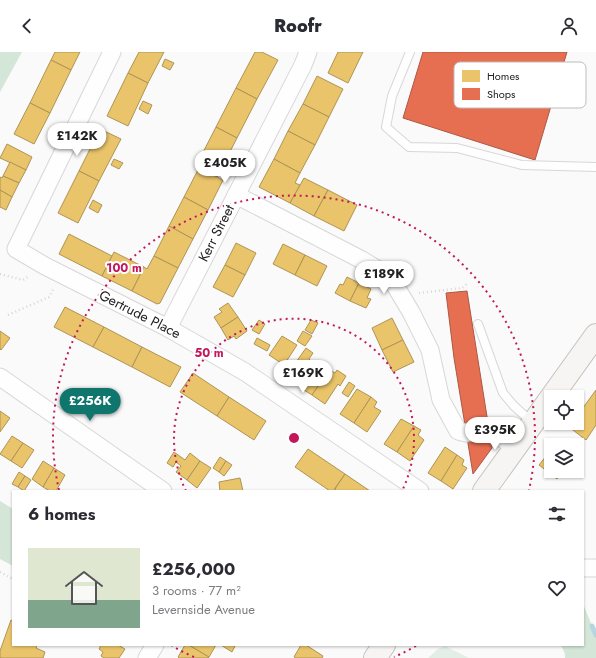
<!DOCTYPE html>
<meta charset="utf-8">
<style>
:root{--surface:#fff;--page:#f7f7f7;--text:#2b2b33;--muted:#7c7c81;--accent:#0f766e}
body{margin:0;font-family:Jost,sans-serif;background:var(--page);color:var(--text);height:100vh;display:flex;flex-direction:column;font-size:15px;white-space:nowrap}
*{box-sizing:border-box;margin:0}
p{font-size:13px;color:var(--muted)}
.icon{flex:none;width:22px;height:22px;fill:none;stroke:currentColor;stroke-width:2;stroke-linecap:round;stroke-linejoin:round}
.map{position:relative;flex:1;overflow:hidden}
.side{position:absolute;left:12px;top:438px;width:572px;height:156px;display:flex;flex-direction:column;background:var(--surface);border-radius:0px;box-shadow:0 1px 3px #0004}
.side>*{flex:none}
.fabs{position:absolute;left:544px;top:338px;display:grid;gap:8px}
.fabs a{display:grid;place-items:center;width:40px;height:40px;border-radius:0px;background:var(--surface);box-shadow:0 1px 3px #0004;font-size:20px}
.price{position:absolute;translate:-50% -34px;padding:0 9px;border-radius:14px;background:#fff;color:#222;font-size:13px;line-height:26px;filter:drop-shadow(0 1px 2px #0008)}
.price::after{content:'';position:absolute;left:50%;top:24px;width:12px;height:9px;margin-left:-6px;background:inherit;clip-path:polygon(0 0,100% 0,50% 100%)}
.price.on{background:var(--accent);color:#fff}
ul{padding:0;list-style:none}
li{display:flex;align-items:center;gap:12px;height:100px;padding:0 16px}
li span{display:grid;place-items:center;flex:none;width:112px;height:80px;border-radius:0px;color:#555}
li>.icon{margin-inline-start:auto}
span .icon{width:48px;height:48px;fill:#fffc;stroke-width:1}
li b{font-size:17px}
h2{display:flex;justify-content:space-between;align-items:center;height:48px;padding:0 16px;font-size:17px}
header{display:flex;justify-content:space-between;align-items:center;height:52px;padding:0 16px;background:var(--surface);font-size:18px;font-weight:800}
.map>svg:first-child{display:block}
.green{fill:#e3eee6}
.forest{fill:#d4e6d8}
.homes{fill:#e9c46a;stroke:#ae9455}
.shops{fill:#e76f51;stroke:#ac5844}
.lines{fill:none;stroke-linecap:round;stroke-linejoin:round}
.stream{stroke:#b6d6de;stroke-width:5}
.street-tunnel{stroke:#cfcfd0;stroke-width:17;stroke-dasharray:17 8;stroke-linecap:butt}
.lane-casing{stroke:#d7d7d8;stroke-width:10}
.street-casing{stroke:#d7d7d8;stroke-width:19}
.primary-casing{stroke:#c7c2be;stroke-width:24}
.path{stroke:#d7d7d7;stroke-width:2.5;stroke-dasharray:1 3;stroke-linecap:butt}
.lane{stroke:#fefefe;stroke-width:8}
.street{stroke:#fefefe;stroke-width:17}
.primary{stroke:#f7f5f3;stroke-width:22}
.ring{fill:none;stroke:#c2185b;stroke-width:2;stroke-dasharray:2 4}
.labels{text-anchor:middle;stroke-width:4;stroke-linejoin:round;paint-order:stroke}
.street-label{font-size:14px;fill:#232324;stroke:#fff}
.key{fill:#fff;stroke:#bdbdbd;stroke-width:1}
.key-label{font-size:11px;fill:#232324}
.centre{fill:#c2185b;stroke:#fff;stroke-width:2}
.ring-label{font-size:12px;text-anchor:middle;font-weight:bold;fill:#c2185b;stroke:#fff;stroke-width:4;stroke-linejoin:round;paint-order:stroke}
</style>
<header><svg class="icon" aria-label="back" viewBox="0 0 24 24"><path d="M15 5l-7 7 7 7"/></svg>Roofr<svg class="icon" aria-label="person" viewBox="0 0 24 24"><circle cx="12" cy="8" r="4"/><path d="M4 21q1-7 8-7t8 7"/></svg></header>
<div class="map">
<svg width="596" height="606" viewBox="0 0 596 606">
<rect width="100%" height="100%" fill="#fafafb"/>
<polygon class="green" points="445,594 469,606 428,606 438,597"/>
<g class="forest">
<polygon points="0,0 22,0 0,40"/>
<polygon points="0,449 13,457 13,514 0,507"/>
<polygon points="583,552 596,583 596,606 565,606 565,602 561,593 583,593"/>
</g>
<g class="homes">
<polygon points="55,0 80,0 71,18 51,8"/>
<polygon points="139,0 164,0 148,31 128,21"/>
<polygon points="255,0 262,0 278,8 257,47 236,36"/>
<polygon points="338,0 363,0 348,31 328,21"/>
<polygon points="165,7 174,11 170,18 162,14"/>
<polygon points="51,8 71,18 50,61 30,51"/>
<polygon points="128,21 148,31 128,74 107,64"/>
<polygon points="317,24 343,37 329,65 303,52"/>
<polygon points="236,36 257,47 237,86 216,75"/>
<polygon points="143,49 152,53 148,62 139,57"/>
<polygon points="30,51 50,61 34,92 14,82"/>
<polygon points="303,52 329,65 315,93 288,79"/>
<polygon points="216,75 237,86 217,125 196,114"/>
<polygon points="100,77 121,87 99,129 79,119"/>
<polygon points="288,79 315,93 300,121 274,107"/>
<polygon points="7,92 32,105 26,118 0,106"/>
<polygon points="114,107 123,111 119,117 111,113"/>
<polygon points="274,107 300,121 295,131 300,133 290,151 259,135"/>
<polygon points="10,110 26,118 19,131 3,124"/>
<polygon points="199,116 223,128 208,158 184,145"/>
<polygon points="79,119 99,129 78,171 58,161"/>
<polygon points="3,124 19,131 12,145 0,138 0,125 2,126"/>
<polygon points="304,126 328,138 314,164 290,151"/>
<polygon points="0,138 12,145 6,158 0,155"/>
<polygon points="328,138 357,153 344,179 314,164"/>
<polygon points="184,145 208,158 193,187 169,174"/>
<polygon points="93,148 102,153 98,161 89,156"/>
<polygon points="169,174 193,187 178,216 154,204"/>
<polygon points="69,182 112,204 102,224 59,202"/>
<polygon points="236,191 256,201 245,223 225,213"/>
<polygon points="283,192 305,203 295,223 273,212"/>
<polygon points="114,200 144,215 132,239 102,224"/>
<polygon points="305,203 327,214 317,234 295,223"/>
<polygon points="154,204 178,216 160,251 157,252 132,239 144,215 147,217"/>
<polygon points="225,213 245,223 233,245 213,235"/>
<polygon points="347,225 359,231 350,249 335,241 340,232 343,233"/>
<polygon points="359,231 371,237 367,246 371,247 366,256 350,249"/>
<polygon points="228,251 238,265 221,276 214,265 222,260 219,257"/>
<polygon points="65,255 104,275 93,295 54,275"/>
<polygon points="238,265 247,279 236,287 234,284 228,288 221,276"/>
<polygon points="392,266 403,288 382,298 372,276"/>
<polygon points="259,268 265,272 259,282 252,278"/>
<polygon points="311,268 318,271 312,282 305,278"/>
<polygon points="104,275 142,295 132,315 93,295"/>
<polygon points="0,279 10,286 1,298 0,297"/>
<polygon points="303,279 312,284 305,294 297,289"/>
<polygon points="282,284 297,293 284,313 269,303"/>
<polygon points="257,286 270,293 267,299 254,292"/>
<polygon points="403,288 414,310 393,320 382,298"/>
<polygon points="142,295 181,315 170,335 132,315"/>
<polygon points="306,296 313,301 309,307 310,308 303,319 294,313"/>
<polygon points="322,313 329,318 312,343 299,335 312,314 318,318"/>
<polygon points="329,318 335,321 337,318 346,324 340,334 338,332 325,352 312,343"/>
<polygon points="193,321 229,345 217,364 180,340"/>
<polygon points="349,330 355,334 348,345 342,341"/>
<polygon points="357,337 371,345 354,371 340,362"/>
<polygon points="596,338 596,373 586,388 569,375 572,371 577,371 577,364"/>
<polygon points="229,345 266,369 254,388 217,364"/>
<polygon points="371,345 377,350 374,355 381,359 367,380 354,371"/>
<polygon points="0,359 10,366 0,380"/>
<polygon points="401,367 414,374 397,400 384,392"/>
<polygon points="414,374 421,378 418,383 424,388 410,409 397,400"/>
<polygon points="12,384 23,391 11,409 0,402"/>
<polygon points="23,391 34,398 22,416 11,409"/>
<polygon points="445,395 457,403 441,429 428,421"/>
<polygon points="308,397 345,422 333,439 330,439 295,415"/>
<polygon points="551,398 551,419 563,419 557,427 539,413"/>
<polygon points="174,400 185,408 190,401 200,409 187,428 176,420 181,414 176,410 173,415 167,411"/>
<polygon points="457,403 464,408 462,413 467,416 453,437 441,429"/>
<polygon points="220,405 226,409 219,420 213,416"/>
<polygon points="43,409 54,416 43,435 32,427"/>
<polygon points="200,409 211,416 197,436 187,428"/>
<polygon points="226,409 232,413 224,424 219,420"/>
<polygon points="54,416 65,423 56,439 50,439 43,435"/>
<polygon points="19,420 25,424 18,435 12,432"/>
<polygon points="345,422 370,439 337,439 335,437"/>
<polygon points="25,424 31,428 24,439 18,435"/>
<polygon points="240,426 243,439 220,439 219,430"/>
<polygon points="11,568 13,569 13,593 37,593 36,596 45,600 43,606 0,606 0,599"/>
<polygon points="101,593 118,593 125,597 119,606 104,606 101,604 103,600 99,597"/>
<polygon points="185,593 189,593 209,605 208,606 179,606 178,605"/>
<polygon points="189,593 216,593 209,605"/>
<polygon points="221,593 233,593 235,594 232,600"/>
<polygon points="301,593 306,593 323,604 322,606 296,606 294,605"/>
</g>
<g class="shops">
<polygon points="423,0 567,0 535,108 403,66"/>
<polygon points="467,239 492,396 473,422 454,306 446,241"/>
</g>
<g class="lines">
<polyline class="stream" points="592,574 596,583"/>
<polyline class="street-tunnel" points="466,381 489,379"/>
<g class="lane-casing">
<g id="lane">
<polyline points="410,0 392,44 386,75 409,95 457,96 522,113 596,115"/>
<polyline points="478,272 503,341 514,354 532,370"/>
</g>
</g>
<g class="street-casing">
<g id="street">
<polyline points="112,0 16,197 45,214 168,276 245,320 420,439"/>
<polyline points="236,143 362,208 390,225 411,260 430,298 441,348 458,379 466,381"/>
<polyline points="168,276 303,13 308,0"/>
<polyline points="0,325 163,439"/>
<polyline points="489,379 515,394"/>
<polyline points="585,516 596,516"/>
<polyline points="147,606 155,593"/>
</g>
</g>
<g class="primary-casing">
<g id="primary">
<polyline points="484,439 596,283"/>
<polyline points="375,606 384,593"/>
</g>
</g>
<g class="path">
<polyline points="0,222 23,228 29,224"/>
<polyline points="419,241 462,236 467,232"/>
<polyline points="8,263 49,245 54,236"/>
<polyline points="0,520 13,527"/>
</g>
<use href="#lane" class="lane"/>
<use href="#street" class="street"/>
<use href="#primary" class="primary"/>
</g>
<g class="ring">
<path d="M186 439A120 120 0 1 1 402 439"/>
<path d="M416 594A241 241 0 0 1 394 605M194 605A241 241 0 0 1 172 594M59 438A241 241 0 1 1 529 438"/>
</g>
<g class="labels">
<g class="street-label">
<text transform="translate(216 181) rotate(-63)" y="5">Kerr Street</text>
<text transform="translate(140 262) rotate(27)" y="5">Gertrude Place</text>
</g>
</g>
<rect x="454" y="10" width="132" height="46" rx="6" class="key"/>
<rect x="462" y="18" width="18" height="12" fill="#e9c46a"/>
<rect x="462" y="36" width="18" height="12" fill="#e76f51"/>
<g class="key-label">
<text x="487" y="28">Homes</text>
<text x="487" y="46">Shops</text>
</g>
<circle cx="294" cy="386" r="6" class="centre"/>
<g class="ring-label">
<text x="124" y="220">100 m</text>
<text x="209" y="305">50 m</text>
</g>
</svg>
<div class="fabs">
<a><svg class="icon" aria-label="locate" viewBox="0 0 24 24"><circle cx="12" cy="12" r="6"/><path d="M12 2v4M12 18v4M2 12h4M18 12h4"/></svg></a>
<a><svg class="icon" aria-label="layers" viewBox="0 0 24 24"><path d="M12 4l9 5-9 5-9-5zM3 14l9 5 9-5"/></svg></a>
</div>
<b class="price" style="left:77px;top:105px">£142K</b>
<b class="price" style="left:225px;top:132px">£405K</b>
<b class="price" style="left:384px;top:243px">£189K</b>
<b class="price" style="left:303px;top:342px">£169K</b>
<b class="price on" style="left:90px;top:370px">£256K</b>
<b class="price" style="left:495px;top:399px">£395K</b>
<section class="side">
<h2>6 homes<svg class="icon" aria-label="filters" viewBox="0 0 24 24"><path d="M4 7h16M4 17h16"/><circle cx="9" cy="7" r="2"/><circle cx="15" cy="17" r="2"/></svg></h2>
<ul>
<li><span style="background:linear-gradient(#dfe7d0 65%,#7fa58c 0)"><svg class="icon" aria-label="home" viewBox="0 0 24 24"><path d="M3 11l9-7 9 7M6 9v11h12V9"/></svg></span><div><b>£256,000</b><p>3 rooms · 77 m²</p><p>Levernside Avenue</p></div><svg class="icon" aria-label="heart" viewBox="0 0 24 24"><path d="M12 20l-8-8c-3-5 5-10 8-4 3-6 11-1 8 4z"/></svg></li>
</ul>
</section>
</div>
